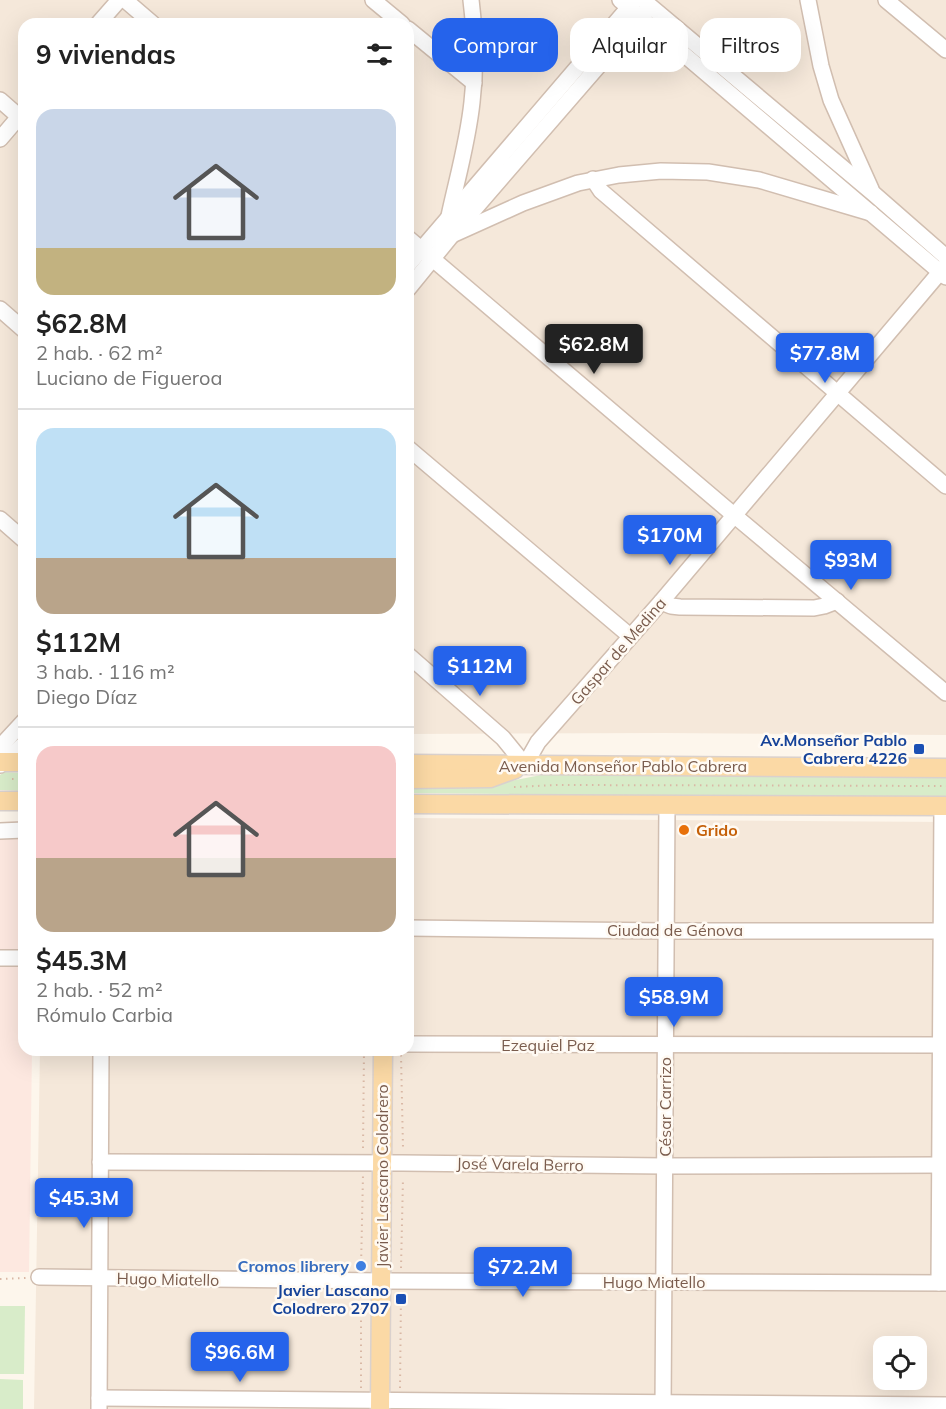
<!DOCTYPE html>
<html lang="es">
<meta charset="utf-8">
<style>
:root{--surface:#fff;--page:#f2f2f2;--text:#222;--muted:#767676;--line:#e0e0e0;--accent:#2563eb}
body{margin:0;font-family:Mulish,sans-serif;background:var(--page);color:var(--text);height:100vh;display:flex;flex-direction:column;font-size:22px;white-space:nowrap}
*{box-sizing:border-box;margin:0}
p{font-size:20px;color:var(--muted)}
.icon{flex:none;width:33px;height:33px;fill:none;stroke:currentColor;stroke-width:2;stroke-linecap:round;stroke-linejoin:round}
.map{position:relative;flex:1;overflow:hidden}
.panel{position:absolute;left:18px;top:18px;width:396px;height:1038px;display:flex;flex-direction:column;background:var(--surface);border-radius:18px;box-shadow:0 6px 24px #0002}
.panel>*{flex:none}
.guide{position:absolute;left:432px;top:18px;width:423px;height:54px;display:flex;gap:12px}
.buttons{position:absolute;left:873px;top:1336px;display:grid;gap:12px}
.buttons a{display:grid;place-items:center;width:54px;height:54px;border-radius:12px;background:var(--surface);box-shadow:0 6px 24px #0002;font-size:30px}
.price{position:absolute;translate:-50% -51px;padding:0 14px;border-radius:6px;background:var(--accent);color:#fff;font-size:20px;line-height:39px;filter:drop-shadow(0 2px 3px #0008)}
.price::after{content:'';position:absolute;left:50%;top:36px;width:18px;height:14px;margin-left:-9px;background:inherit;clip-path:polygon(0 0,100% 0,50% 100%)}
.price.on{background:#222;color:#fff}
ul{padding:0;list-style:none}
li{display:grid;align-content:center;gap:12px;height:318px;padding:0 18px}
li+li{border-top:2px solid var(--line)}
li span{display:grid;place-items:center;height:186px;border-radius:18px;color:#555}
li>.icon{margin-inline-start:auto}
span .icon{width:108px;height:108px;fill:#fffc;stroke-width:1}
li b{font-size:26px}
h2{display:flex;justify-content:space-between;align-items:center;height:72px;padding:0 18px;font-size:26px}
.chip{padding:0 21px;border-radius:18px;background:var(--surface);box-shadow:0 6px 24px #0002;font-size:21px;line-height:54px}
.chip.on{background:var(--accent);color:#fff}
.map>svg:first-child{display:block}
.residential{fill:#f5e8da;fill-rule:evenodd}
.commercial{fill:#fde8e0}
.green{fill:#d8ecc9}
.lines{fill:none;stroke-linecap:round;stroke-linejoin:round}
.minor-casing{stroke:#d1beb0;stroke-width:18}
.major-casing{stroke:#dad1cd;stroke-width:21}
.path{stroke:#d9b8a5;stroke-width:2;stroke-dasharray:1.5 4.5;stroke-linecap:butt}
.minor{stroke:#fff;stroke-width:15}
.major{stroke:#fbd9a5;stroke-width:18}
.transit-dot{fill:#1a4fb4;stroke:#fffaf3;stroke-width:2}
.food-dot{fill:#e8710a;stroke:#fffaf3;stroke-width:2}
.shop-dot{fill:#3f7fe0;stroke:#fffaf3;stroke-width:2}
.labels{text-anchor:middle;stroke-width:5;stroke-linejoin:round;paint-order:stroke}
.street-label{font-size:16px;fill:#7a5c4d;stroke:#fffaf3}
.transit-label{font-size:16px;font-weight:bold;fill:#164399;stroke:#fffaf3;text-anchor:end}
.food-label{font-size:16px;font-weight:bold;fill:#c56008;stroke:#fffaf3;text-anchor:start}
.shop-label{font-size:16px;font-weight:bold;fill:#366cbe;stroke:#fffaf3;text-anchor:end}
</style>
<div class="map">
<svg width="946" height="1409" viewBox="0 0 946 1409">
<rect width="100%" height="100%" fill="#fdf6ec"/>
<g class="residential">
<polygon points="0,0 946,0 946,735 663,733 408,734 408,24 24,24 24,734 0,734"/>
<path d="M408 818 946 822V1409H34L40 1050H408ZM884 1347H916V1380H884Z"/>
</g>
<polygon class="commercial" points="24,821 24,1050 32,1050 29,1272 0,1272 0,822"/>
<g class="green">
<polygon points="4,772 22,773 24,775 24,791 0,790 0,775"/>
<polygon points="541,775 946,775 946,798 408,793 408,791 417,785 491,785"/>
<polygon points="0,1306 25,1306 24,1374 0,1374"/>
<polygon points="0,1379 23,1380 23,1409 0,1409"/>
</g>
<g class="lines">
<g class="minor-casing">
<g id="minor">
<polyline points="125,0 153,24"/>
<polyline points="373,0 402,24"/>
<polyline points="620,0 946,277"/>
<polyline points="643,0 874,194 946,257"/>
<polyline points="808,0 821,66 831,100 871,189"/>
<polyline points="886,0 946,50"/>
<polyline points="98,24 119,0"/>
<polyline points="408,29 474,83"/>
<polyline points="0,100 24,121"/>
<polyline points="0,139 24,111"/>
<polyline points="593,179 601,191 946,486"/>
<path d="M449 216C457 179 468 141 472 102 476 69 475 33 471 0"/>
<polyline points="452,235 523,203 578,183 619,175 661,171 708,172 759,180 871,213"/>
<polyline points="408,238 735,516 946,693"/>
<polyline points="408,265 635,0"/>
<polyline points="408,289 452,235 646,11"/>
<polyline points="0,309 24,330"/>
<polyline points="408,448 630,636"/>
<polyline points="0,519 24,540"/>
<polyline points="661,602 671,606 680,607 814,608 824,606 837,601"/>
<polyline points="408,655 503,738 525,765 538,742 661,602 946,265"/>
<polyline points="0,747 24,721"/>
<polyline points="0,765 24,744"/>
<polyline points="0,831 24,830"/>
<polyline points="408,928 666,931 941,931"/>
<polyline points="0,958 24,958"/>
<polyline points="408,1044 941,1045"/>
<polyline points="100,1162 403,1163 664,1166 940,1165"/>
<polyline points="39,1277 382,1281 946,1283"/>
<polyline points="939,1283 942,805"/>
<polyline points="99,1398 946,1405"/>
<polyline points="99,1409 101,1050"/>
<polyline points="663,1409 667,804"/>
</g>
</g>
<g class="major-casing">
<g id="major">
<polyline points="0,762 24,762"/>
<polyline points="408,764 946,768"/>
<polyline points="408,779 490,778 515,769"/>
<polyline points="0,801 24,801"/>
<polyline points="408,804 946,806"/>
<polyline points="380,1409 383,1050"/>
</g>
</g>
<g class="path">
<polyline points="12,779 24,779"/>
<polyline points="514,787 557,785 946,786"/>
<polyline points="401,1055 403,1148"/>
<polyline points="363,1148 364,1050"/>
<polyline points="361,1268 363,1175"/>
<polyline points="401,1268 403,1178"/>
<polyline points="0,1279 27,1278"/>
<polyline points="361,1388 361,1295"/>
<polyline points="400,1388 401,1295"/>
</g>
<use href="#minor" class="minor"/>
<use href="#major" class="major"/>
</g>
<g class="transit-dot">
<rect x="913" y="743" width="12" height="12" rx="3"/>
<rect x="395" y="1293" width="12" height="12" rx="3"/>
</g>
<circle class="food-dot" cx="684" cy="830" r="6"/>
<circle class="shop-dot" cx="361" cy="1266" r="6"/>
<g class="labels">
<g class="street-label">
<text transform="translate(618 651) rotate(-49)" y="6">Gaspar de Medina</text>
<text x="623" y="772">Avenida Monseñor Pablo Cabrera</text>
<text x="675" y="936">Ciudad de Génova</text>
<text x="548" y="1051">Ezequiel Paz</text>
<text transform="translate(665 1107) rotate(-90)" y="6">César Carrizo</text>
<text transform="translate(520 1164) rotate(1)" y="6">José Varela Berro</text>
<text transform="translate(382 1176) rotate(-90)" y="6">Javier Lascano Colodrero</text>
<text transform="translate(168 1279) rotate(1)" y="6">Hugo Miatello</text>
<text x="654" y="1288">Hugo Miatello</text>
</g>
<g class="transit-label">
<text x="907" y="746">Av.Monseñor Pablo<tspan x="907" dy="18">Cabrera 4226</tspan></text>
<text x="389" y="1296">Javier Lascano<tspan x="389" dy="18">Colodrero 2707</tspan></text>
</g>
<g class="food-label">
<text x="696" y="836">Grido</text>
</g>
<g class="shop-label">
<text x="349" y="1272">Cromos librery</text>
</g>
</g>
</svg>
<div class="buttons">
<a><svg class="icon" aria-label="locate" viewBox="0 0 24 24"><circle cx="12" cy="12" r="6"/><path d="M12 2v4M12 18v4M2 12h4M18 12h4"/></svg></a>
</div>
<b class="price on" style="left:594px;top:375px">$62.8M</b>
<b class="price" style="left:825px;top:384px">$77.8M</b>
<b class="price" style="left:670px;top:566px">$170M</b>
<b class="price" style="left:851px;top:591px">$93M</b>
<b class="price" style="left:480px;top:697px">$112M</b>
<b class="price" style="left:674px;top:1028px">$58.9M</b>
<b class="price" style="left:84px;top:1229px">$45.3M</b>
<b class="price" style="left:523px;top:1298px">$72.2M</b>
<b class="price" style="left:240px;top:1383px">$96.6M</b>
<div class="guide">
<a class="chip on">Comprar</a>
<a class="chip">Alquilar</a>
<a class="chip">Filtros</a>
</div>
<section class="panel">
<h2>9 viviendas<svg class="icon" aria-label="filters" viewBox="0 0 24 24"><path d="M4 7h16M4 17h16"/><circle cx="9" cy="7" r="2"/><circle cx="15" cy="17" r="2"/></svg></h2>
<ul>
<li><span style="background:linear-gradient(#c9d6e8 75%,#c2b280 0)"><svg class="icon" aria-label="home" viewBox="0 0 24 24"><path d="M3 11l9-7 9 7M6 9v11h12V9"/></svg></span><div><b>$62.8M</b><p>2 hab. · 62 m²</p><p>Luciano de Figueroa</p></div></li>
<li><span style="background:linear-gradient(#bfe0f5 70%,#b9a48a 0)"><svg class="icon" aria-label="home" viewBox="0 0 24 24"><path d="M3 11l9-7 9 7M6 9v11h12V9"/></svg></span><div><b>$112M</b><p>3 hab. · 116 m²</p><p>Diego Díaz</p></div></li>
<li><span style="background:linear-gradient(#f6c9c9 60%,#b9a48a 0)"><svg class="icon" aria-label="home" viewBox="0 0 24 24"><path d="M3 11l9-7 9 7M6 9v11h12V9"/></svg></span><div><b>$45.3M</b><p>2 hab. · 52 m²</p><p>Rómulo Carbia</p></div></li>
</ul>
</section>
</div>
